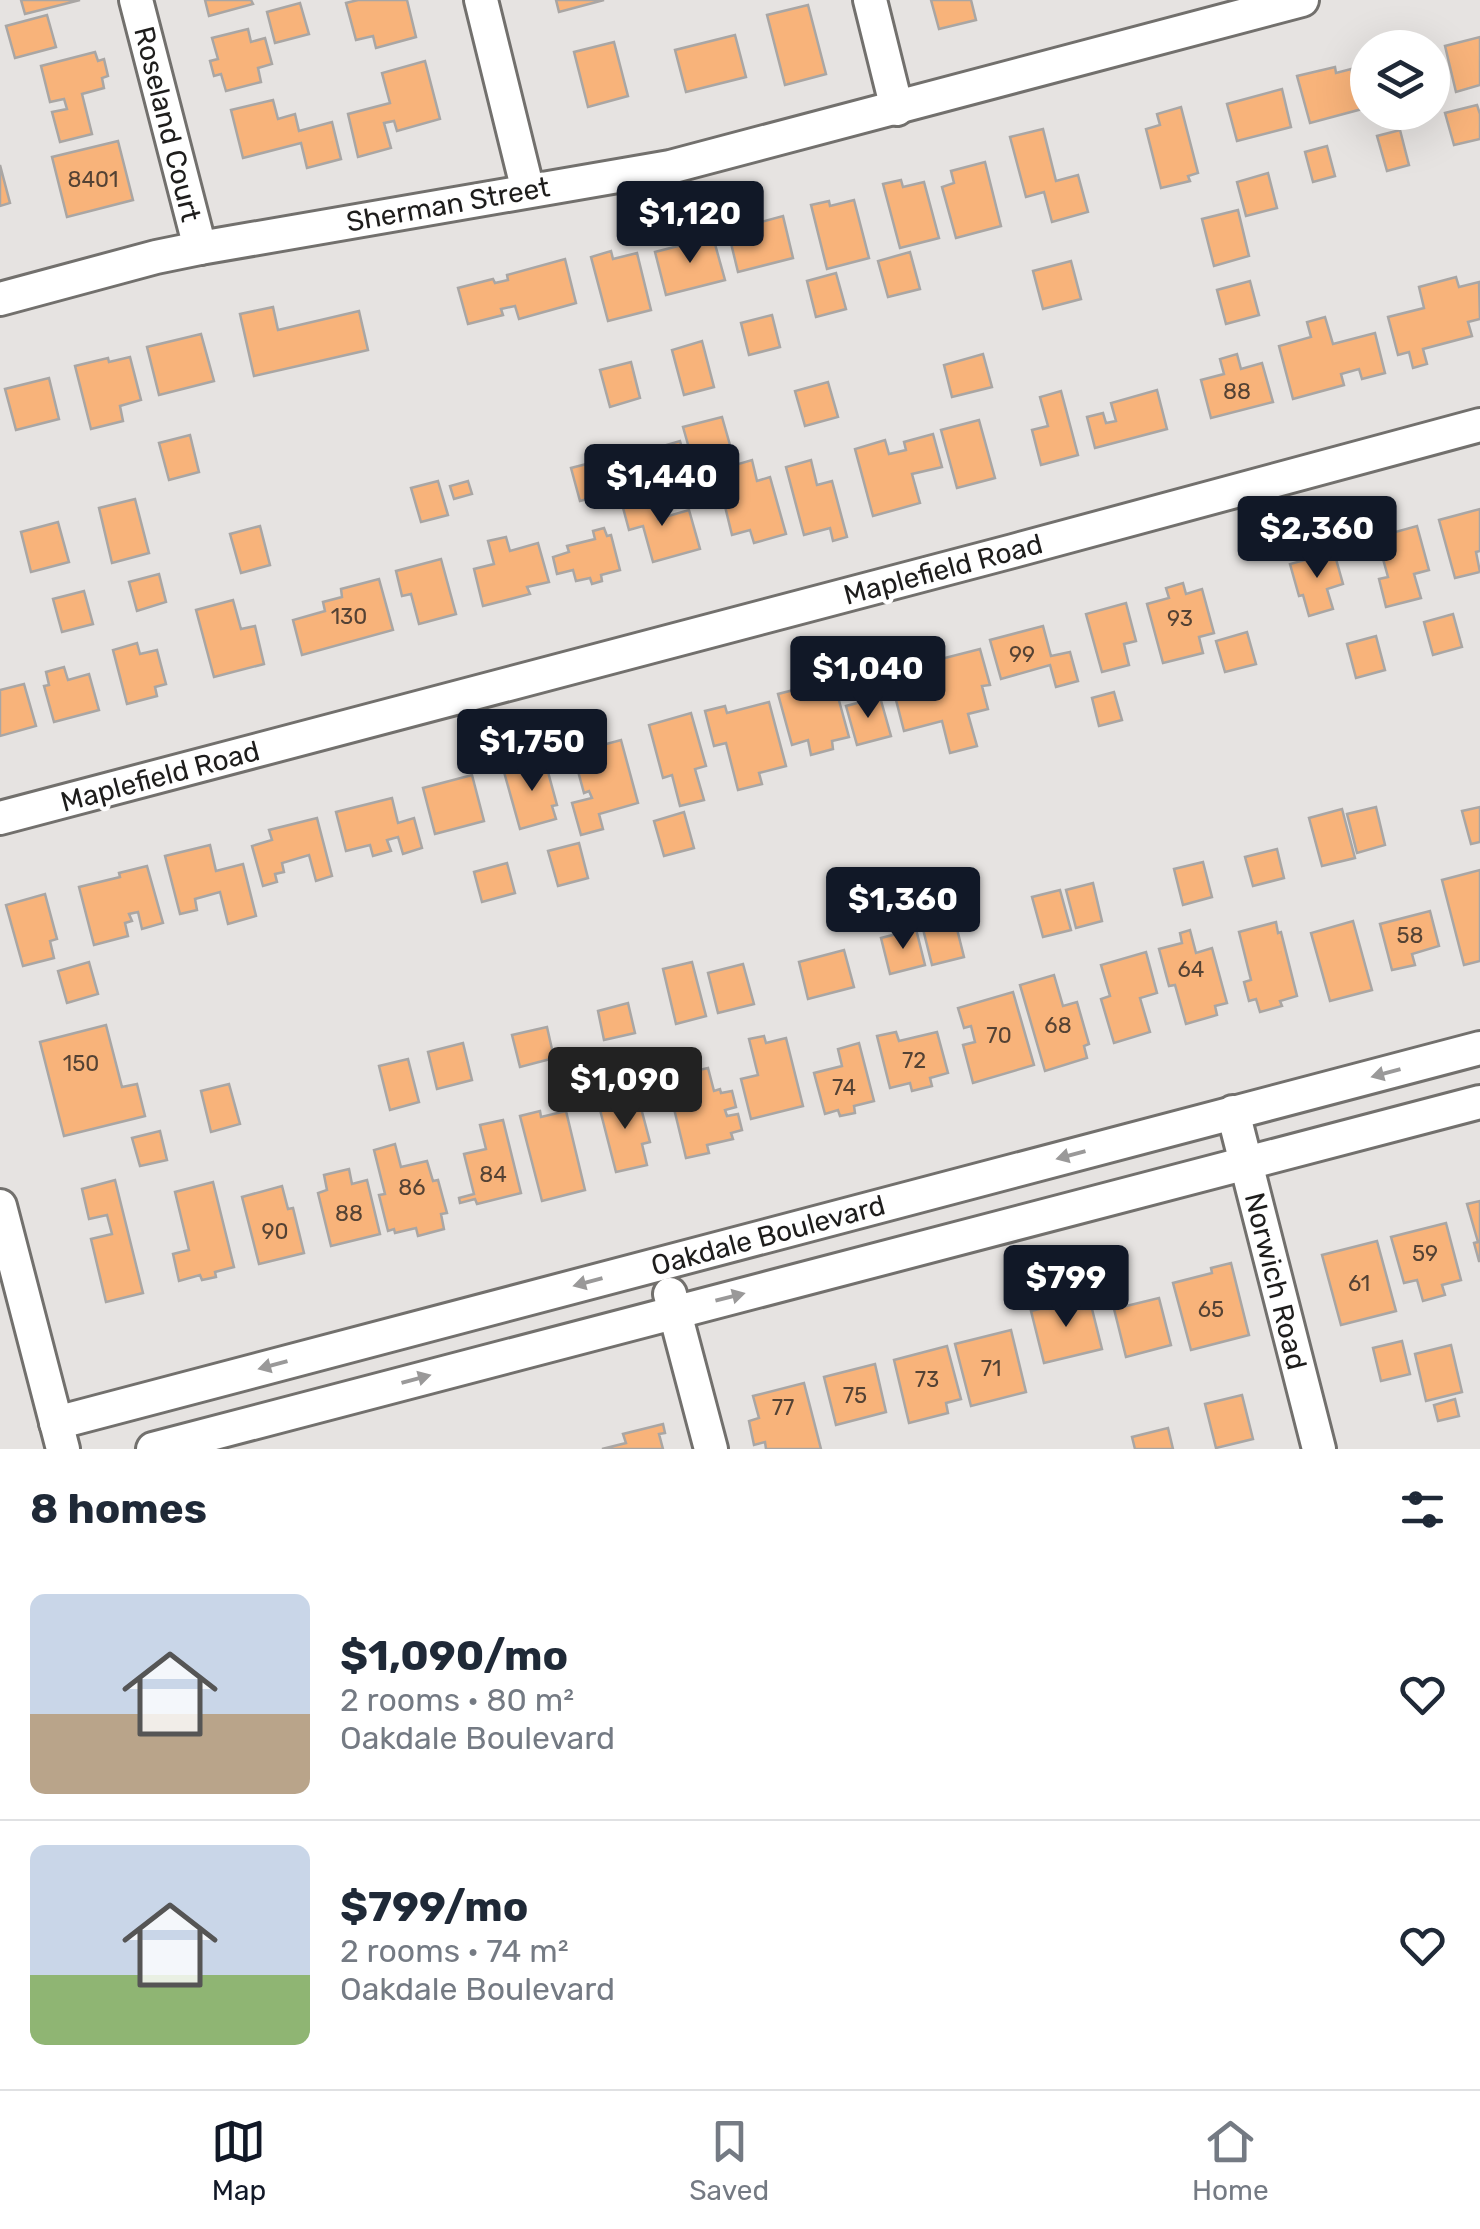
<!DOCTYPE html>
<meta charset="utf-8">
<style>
:root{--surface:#fff;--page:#f2f2f3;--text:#1f2937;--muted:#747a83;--line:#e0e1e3;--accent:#111827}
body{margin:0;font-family:Rubik,sans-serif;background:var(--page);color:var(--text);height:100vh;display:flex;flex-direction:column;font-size:38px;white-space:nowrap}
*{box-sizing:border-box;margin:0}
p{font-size:32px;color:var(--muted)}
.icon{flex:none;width:55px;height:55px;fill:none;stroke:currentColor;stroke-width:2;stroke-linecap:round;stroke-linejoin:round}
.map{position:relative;height:1449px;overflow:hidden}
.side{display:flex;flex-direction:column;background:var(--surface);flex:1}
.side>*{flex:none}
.buttons{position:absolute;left:1350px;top:30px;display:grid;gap:20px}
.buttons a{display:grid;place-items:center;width:100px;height:100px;border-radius:50%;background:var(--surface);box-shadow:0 10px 40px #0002;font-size:50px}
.price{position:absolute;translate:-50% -85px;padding:0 22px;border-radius:10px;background:var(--accent);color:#fff;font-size:32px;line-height:65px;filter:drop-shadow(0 2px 5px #0008)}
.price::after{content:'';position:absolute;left:50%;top:60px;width:30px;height:22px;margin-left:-15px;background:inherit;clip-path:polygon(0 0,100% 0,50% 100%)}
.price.current{background:#222;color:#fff}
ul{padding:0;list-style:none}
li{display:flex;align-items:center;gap:30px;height:250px;padding:0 30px}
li+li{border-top:2px solid var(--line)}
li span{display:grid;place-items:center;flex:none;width:280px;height:200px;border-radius:15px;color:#555}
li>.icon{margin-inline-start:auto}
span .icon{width:120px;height:120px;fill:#fffc;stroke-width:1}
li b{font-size:42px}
h2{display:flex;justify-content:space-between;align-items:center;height:120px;padding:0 30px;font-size:42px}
.menu{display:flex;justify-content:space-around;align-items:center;height:140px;border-top:2px solid var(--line);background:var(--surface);font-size:28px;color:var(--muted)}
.menu a{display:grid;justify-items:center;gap:5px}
.menu .current{color:var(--accent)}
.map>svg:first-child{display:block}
.building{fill:#f8b37a;stroke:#a9a6a4;stroke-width:2.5}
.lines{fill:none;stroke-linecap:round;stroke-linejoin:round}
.minor-casing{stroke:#72706d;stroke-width:38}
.minor{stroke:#fff;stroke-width:32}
.oneway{fill:#9a9999}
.labels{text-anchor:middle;stroke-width:9;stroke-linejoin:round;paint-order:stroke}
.number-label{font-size:22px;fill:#544234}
.street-label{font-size:28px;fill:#1e1d1c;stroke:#fff}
</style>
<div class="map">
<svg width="1480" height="1449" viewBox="0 0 1480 1449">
<rect width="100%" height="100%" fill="#e6e3e1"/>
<g class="building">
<polygon points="21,0 80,0 25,14"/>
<polygon points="205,0 251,0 253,4 209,16"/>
<polygon points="358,0 407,0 416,37 376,48 373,36 356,40 346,3"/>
<polygon points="556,0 604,0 559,12"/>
<polygon points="931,0 971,0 976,20 939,29"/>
<polygon points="300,3 309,34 275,43 267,12"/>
<polygon points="808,5 826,74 785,85 767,15"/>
<polygon points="47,15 56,47 15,58 6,26"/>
<polygon points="248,29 251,42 265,38 272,64 258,68 261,82 226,91 221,74 214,76 210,61 218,59 212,38"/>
<polygon points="735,35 746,77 686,92 675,50"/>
<polygon points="1480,37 1480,85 1456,92 1445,46"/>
<polygon points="614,42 628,96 588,107 574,52"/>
<polygon points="95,52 98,61 104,59 108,76 102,78 104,88 82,94 92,134 60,142 52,112 67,109 64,99 50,102 41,66"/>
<polygon points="425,61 440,119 397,131 394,121 384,123 391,148 358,157 348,114 390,103 382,73"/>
<polygon points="1335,67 1336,73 1351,69 1362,109 1310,123 1297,76"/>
<polygon points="1282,89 1291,127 1237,141 1227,104"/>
<polygon points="273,100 278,119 295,114 299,131 332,122 341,159 307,168 301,143 243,158 231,110"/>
<polygon points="1477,105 1480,114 1480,139 1454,145 1445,113"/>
<polygon points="1181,107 1198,173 1188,176 1190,181 1161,188 1146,129 1160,125 1157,114"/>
<polygon points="1392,112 1414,112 1415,119 1395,124"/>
<polygon points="1043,129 1056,181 1078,175 1088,212 1052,222 1044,192 1026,197 1010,137"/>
<polygon points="1400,130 1409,165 1387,171 1377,136"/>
<polygon points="118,141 133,200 67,217 52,157"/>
<polygon points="1327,146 1335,176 1313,182 1305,152"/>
<polygon points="985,162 1001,226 956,238 942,187 954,183 951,171"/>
<polygon points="0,165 10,203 0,206"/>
<polygon points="1268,173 1277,208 1246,216 1237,182"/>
<polygon points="901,180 903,187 924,182 939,238 900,248 883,184"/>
<polygon points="854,200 869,258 827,269 811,205 829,201 830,206"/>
<polygon points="1238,210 1249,256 1214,266 1202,219"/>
<polygon points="783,216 793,258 738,272 728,231"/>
<polygon points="713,237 725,280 666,295 655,252"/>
<polygon points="611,251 613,259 637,253 651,310 608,321 591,257"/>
<polygon points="910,252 920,289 888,297 878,261"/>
<polygon points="565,259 576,303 519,319 515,306 501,309 503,315 468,324 458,288 493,279 495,283 508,280 507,275"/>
<polygon points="1071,261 1081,299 1043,309 1033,271"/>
<polygon points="836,273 846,309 816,317 807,281"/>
<polygon points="1456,277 1459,287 1479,282 1480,319 1468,322 1472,336 1423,349 1427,364 1413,368 1409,352 1398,355 1388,317 1424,308 1419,287"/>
<polygon points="1250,281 1259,315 1226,324 1217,290"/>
<polygon points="273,307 278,330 359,311 368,350 254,376 240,314"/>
<polygon points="772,315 780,347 749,355 741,323"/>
<polygon points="1325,317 1333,344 1375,333 1385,373 1362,379 1359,369 1341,374 1344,385 1293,399 1279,346 1311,337 1307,322"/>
<polygon points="201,334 214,381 159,395 147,347"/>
<polygon points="702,341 714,387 684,395 672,350"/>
<polygon points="983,354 992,387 952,397 944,365"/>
<polygon points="1237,354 1241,369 1262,363 1273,402 1211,418 1201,380 1224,374 1220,359"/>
<polygon points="130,357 141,400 120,406 123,421 91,429 75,366 108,358 109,362"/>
<polygon points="631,362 640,398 610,407 600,370"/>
<polygon points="49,378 59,419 16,430 5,389"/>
<polygon points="828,382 838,417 805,426 795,391"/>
<polygon points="1157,390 1167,429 1095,448 1087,417 1103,413 1106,423 1116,421 1111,403"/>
<polygon points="1061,391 1078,455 1041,465 1032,430 1048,426 1040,397"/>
<polygon points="722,417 732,452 693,462 683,427"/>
<polygon points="979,420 995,478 957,488 941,430"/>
<polygon points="933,434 942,467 912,474 920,503 873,516 855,449 885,440 889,454 906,450 904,442"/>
<polygon points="190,435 199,472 169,480 159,443"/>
<polygon points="680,441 690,477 659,486 649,450"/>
<polygon points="602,460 611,493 580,501 571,468"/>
<polygon points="752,460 757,481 770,477 786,534 754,543 750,530 732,535 721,490 734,487 728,467"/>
<polygon points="811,460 817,485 832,481 847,537 833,541 830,528 804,535 786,467"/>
<polygon points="438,481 448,515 421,522 411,488"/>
<polygon points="468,481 472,494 454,499 450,486"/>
<polygon points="652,496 658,519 689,510 700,549 653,562 643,526 629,530 622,504"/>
<polygon points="135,499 149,553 112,563 99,508"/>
<polygon points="1480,509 1480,551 1476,552 1480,572 1455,578 1439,520"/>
<polygon points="58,522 69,562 31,572 21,532"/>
<polygon points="260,526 270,565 241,573 230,534"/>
<polygon points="1417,526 1429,570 1414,574 1421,598 1386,607 1379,579 1388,577 1377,537"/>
<polygon points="604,528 607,536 611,535 620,570 601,575 602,581 592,584 590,578 576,581 573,570 557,574 553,557 569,552 567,546 595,539 593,531"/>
<polygon points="506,537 510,551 538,543 549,582 527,587 530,594 483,606 474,569 494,564 488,541"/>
<polygon points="1334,552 1343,584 1327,589 1333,609 1309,616 1303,595 1299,596 1290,564"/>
<polygon points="441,559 456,614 419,624 411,594 402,596 396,571"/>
<polygon points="159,574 166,602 137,611 129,582"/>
<polygon points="379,579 393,630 302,655 293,620 325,611 323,602 342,597 341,589"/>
<polygon points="1183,583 1186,594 1202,589 1214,633 1199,637 1203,653 1163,663 1147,604 1169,598 1166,588"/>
<polygon points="84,591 93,624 62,632 53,599"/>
<polygon points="233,600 241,629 255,626 264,664 214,677 196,610"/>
<polygon points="1126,603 1136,641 1124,644 1129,665 1102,672 1086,614"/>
<polygon points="1453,614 1462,647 1433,655 1424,622"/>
<polygon points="1043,626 1051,656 1070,652 1078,681 1056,687 1050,665 1001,679 990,640"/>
<polygon points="1247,632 1256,664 1225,672 1216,641"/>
<polygon points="1376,636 1385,670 1356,678 1347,644"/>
<polygon points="137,643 140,654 157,650 166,684 155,687 157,696 127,704 113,650"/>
<polygon points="980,649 990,685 982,686 988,709 968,714 977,746 950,753 942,721 904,731 887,665 935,651 937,660"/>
<polygon points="64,667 68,680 89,674 99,710 54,722 44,686 49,685 46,672"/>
<polygon points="24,684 36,726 0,736 0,690"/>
<polygon points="813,685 814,692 835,686 849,737 832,741 833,749 811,755 808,740 792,745 778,694"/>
<polygon points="1114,692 1122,720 1099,726 1092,698"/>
<polygon points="880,697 891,736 857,745 846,706"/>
<polygon points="769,702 786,766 759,773 762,784 738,790 726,743 714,746 705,711 725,706 727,713"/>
<polygon points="691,713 706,766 695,769 704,800 680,806 672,775 663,778 649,725"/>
<polygon points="621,740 638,803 599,814 603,829 581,835 572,803 592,798 589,791 584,793 573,753"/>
<polygon points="545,761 557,805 552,806 556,819 520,829 504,772"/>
<polygon points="472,775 484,821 435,834 423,788"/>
<polygon points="392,798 398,823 414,818 422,848 403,854 398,837 387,840 391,851 373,856 370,845 346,851 336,812"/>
<polygon points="1376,807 1385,845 1357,853 1347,814"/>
<polygon points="1480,807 1480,842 1471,844 1462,811"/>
<polygon points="1342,809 1355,858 1322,866 1309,818"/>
<polygon points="684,812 694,848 664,856 654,821"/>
<polygon points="317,818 332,876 316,881 309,855 282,863 284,872 275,874 277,882 263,886 252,846 272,840 269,830"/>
<polygon points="579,843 588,878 558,886 548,851"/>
<polygon points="210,845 216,871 243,864 256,916 228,924 220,892 195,899 197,910 180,914 165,856"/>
<polygon points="1277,849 1284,878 1253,886 1245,857"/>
<polygon points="1203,862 1212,897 1183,905 1174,869"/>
<polygon points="507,863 515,893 482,902 474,872"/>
<polygon points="147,866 163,923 142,929 138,912 129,914 132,921 125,923 128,936 94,945 79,887 120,877 119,873"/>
<polygon points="1480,870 1480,961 1464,965 1442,880"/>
<polygon points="1093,883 1102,921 1076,928 1066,890"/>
<polygon points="1060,890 1071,930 1043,937 1032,897"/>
<polygon points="45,894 57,939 50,941 54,958 23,966 6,905"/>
<polygon points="952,909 964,957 932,965 920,917"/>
<polygon points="1430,911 1439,946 1412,954 1415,965 1392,970 1380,924"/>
<polygon points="1353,921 1372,990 1330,1001 1311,933"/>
<polygon points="1276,922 1278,933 1281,932 1297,996 1280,1001 1282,1006 1260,1012 1256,999 1249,1001 1244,982 1251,980 1239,932"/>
<polygon points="916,929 925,965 890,974 881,938"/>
<polygon points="1190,930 1196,953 1212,948 1227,1003 1215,1006 1217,1015 1186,1024 1175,985 1169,986 1159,949 1182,943 1180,933"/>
<polygon points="844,950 854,987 808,999 799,962"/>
<polygon points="1146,952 1157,993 1140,998 1150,1032 1114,1043 1101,999 1110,996 1101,965"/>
<polygon points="89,962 98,994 67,1003 58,971"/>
<polygon points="692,962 706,1016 676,1024 663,969"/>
<polygon points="743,964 754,1004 718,1013 708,973"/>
<polygon points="1054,975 1063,1006 1077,1002 1089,1044 1084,1046 1087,1058 1045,1071 1020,985"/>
<polygon points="1013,992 1034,1065 973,1083 963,1045 975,1042 971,1026 964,1028 958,1008"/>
<polygon points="628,1003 635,1033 604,1040 598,1011"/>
<polygon points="106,1025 122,1087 137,1084 145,1116 64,1136 40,1042"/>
<polygon points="547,1027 554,1058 520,1067 512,1035"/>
<polygon points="896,1032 899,1041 937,1032 948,1073 930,1078 932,1086 912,1091 910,1083 890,1088 877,1036"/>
<polygon points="764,1036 766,1043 786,1038 803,1106 751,1119 741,1079 758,1075 749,1039"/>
<polygon points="463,1043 472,1080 437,1089 428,1052"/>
<polygon points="859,1043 874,1101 854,1106 855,1113 840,1116 838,1110 825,1114 814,1073 842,1066 838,1049"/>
<polygon points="408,1059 419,1102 390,1110 379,1066"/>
<polygon points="708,1068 714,1091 720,1089 721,1093 732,1091 736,1107 725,1110 727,1116 738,1114 742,1130 731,1133 733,1139 707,1145 709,1153 686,1158 669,1088 689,1083 686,1073"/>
<polygon points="229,1084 240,1124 211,1132 201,1091"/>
<polygon points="629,1094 633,1110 641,1108 650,1142 642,1144 647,1165 616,1172 598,1102"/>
<polygon points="540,1111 541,1117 566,1111 585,1190 542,1201 520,1116"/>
<polygon points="503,1120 521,1193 477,1204 475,1199 460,1203 459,1198 474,1194 464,1154 486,1149 480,1125"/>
<polygon points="160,1131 167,1160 140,1166 132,1138"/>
<polygon points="395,1144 401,1167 427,1161 433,1181 438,1180 447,1213 441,1214 444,1229 418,1236 416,1228 395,1233 394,1229 388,1231 379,1195 385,1194 374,1150"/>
<polygon points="349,1169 352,1184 367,1180 380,1234 331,1246 318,1193 327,1190 324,1175"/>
<polygon points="115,1180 143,1293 106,1302 91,1239 112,1234 107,1215 89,1219 82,1189"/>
<polygon points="213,1182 234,1267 215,1272 216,1277 202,1280 200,1275 179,1281 173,1254 189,1250 175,1192"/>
<polygon points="282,1186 288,1209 293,1208 304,1253 259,1264 242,1197"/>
<polygon points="1480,1201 1480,1261 1479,1261 1474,1243 1478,1242 1467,1204"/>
<polygon points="1446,1223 1461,1280 1442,1285 1445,1295 1423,1301 1417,1280 1404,1283 1391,1237"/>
<polygon points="1377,1241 1396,1311 1341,1325 1322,1255"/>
<polygon points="1231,1263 1249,1335 1191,1350 1173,1283 1212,1273 1211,1268"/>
<polygon points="1089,1297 1102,1349 1044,1363 1031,1311"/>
<polygon points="1159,1298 1171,1345 1126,1357 1114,1309"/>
<polygon points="1011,1330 1026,1392 971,1406 955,1344"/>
<polygon points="1402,1341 1410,1374 1381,1381 1373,1348"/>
<polygon points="1451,1345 1462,1392 1426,1401 1415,1354"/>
<polygon points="947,1346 961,1399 946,1403 948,1413 909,1423 894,1360"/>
<polygon points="875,1364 886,1412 836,1425 824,1377"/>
<polygon points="804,1383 821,1449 766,1449 765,1442 754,1445 749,1421 759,1418 753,1396"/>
<polygon points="1242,1395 1253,1439 1216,1448 1205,1404"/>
<polygon points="1455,1399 1459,1416 1438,1421 1434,1405"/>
<polygon points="663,1424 665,1433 659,1434 663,1449 602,1449 626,1443 623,1434"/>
<polygon points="1168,1428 1173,1449 1135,1449 1132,1437"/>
</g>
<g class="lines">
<g class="minor-casing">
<g id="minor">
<polyline points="136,0 200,248"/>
<polyline points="481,0 528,191"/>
<polyline points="870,0 897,109"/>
<polyline points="0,299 156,257 200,248 670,167 1302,0"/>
<polyline points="0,818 1013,551 1480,425"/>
<polyline points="1233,1112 1319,1449"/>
<polyline points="0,1206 63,1449"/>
<polyline points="670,1294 711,1449"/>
<polyline points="56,1423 1480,1048"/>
<polyline points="153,1449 1480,1102"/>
</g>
</g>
<use href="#minor" class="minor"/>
</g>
<defs><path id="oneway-solid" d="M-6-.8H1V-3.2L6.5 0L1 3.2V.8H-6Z" transform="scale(2.5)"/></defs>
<g class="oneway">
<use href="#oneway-solid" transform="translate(1386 1073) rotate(165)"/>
<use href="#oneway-solid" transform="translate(1071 1155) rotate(165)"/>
<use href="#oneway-solid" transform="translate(588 1282) rotate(165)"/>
<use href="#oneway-solid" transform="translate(730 1297) rotate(-14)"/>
<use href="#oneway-solid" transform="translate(273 1365) rotate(165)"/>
<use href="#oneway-solid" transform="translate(416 1379) rotate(-15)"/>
</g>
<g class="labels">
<g class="number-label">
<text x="93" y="187">8401</text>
<text x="1237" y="399">88</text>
<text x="349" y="624">130</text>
<text x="1180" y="626">93</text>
<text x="1022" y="662">99</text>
<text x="1410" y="943">58</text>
<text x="1191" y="977">64</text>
<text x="1058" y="1033">68</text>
<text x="999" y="1043">70</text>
<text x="914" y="1068">72</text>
<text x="81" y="1071">150</text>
<text x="844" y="1095">74</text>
<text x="493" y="1182">84</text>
<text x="412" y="1195">86</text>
<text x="349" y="1221">88</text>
<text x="275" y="1239">90</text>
<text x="1425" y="1261">59</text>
<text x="1359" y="1291">61</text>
<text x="1211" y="1317">65</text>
<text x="991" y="1376">71</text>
<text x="927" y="1387">73</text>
<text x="855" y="1403">75</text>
<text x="783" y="1415">77</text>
</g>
<g class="street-label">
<text transform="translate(168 124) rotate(76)" y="10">Roseland Court</text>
<text transform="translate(448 204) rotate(-10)" y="10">Sherman Street</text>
<text transform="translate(943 569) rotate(-15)" y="10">Maplefield Road</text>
<text transform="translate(160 776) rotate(-15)" y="10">Maplefield Road</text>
<text transform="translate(768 1235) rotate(-15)" y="10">Oakdale Boulevard</text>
<text transform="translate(1276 1281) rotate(76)" y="10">Norwich Road</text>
</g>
</g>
</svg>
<div class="buttons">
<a><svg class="icon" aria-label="layers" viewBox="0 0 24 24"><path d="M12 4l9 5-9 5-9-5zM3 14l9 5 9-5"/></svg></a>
</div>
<b class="price" style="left:690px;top:266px">$1,120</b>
<b class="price" style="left:662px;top:529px">$1,440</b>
<b class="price" style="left:1317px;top:581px">$2,360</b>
<b class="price" style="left:868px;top:721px">$1,040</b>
<b class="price" style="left:532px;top:794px">$1,750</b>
<b class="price" style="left:903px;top:952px">$1,360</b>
<b class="price current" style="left:625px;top:1132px">$1,090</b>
<b class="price" style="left:1066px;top:1330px">$799</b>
</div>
<section class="side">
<h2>8 homes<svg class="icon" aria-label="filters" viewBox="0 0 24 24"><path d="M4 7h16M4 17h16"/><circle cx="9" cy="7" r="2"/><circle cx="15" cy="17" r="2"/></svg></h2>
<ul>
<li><span style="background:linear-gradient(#c9d6e8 60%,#b9a48a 0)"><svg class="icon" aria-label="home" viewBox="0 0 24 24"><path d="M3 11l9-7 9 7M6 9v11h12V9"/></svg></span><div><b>$1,090/mo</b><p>2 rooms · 80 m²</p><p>Oakdale Boulevard</p></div><svg class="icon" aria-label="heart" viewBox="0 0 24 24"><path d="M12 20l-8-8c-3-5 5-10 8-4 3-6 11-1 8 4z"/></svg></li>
<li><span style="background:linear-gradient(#c9d6e8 65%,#8fb573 0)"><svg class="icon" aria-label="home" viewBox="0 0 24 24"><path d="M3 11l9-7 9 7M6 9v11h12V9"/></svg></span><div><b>$799/mo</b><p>2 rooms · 74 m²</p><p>Oakdale Boulevard</p></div><svg class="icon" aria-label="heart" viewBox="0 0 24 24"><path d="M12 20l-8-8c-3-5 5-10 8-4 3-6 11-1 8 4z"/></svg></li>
</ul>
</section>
<nav class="menu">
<a class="current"><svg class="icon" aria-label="map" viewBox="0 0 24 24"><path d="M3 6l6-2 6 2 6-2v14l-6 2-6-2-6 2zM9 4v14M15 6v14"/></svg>Map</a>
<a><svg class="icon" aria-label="saved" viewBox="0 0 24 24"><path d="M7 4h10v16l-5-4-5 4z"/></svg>Saved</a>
<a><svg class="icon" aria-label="home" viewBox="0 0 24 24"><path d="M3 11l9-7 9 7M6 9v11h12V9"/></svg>Home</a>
</nav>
